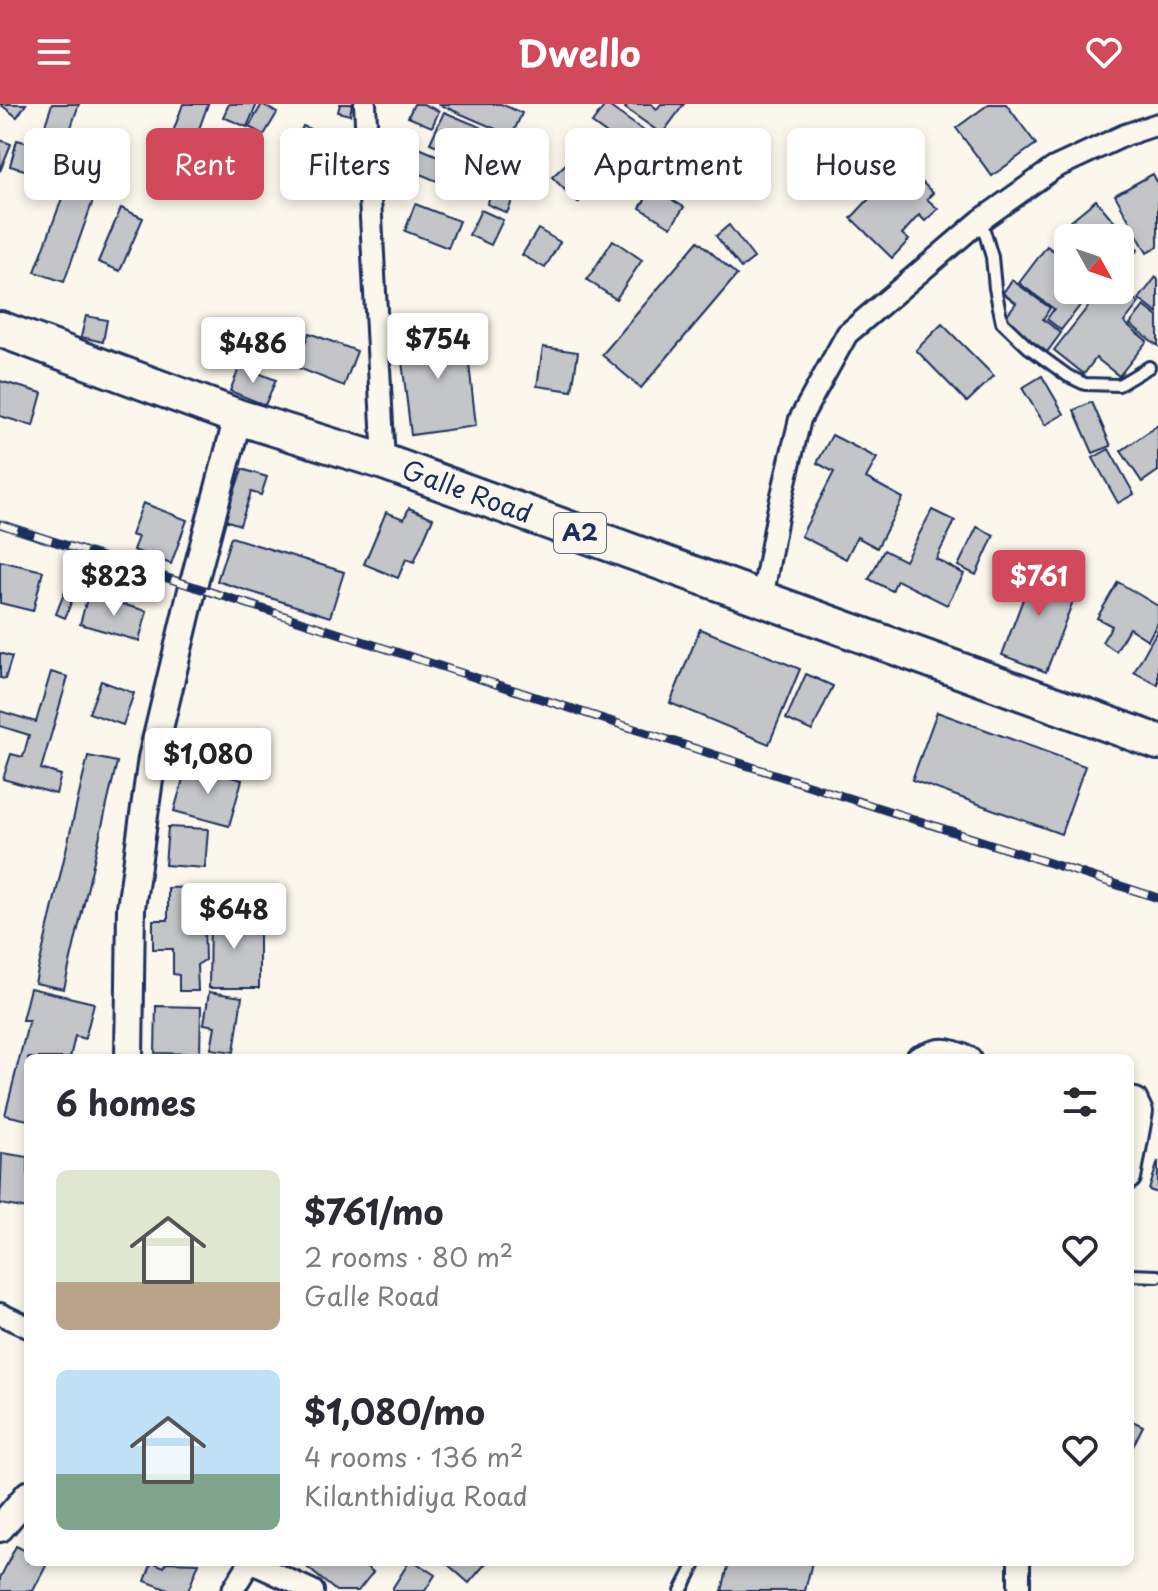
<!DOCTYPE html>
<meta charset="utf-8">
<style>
:root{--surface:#fff;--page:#f7f7f7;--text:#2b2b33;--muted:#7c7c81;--accent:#d1495b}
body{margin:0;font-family:"Playpen Sans",sans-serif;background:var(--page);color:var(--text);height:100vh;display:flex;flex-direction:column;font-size:30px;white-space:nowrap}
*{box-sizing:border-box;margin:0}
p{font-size:26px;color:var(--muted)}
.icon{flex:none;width:44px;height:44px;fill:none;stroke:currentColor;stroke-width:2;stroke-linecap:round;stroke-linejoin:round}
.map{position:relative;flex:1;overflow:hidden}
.sheet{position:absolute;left:24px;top:950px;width:1110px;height:512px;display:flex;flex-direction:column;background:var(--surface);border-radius:12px;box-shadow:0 4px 12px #0003}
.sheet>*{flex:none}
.hud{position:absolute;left:24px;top:24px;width:1110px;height:72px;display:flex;gap:16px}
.needle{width:52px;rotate:130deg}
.buttons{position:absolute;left:1054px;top:120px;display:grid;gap:16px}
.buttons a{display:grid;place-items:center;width:80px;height:80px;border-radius:12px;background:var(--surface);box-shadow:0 4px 12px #0003;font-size:40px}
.price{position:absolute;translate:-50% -68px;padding:0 18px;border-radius:8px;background:#fff;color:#222;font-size:26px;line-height:52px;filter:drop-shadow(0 2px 4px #0008)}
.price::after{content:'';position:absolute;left:50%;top:48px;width:24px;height:18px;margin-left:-12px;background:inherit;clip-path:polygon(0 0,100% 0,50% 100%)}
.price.current{background:var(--accent);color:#fff}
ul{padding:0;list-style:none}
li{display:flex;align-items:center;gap:24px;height:200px;padding:0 32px}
li span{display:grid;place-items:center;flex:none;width:224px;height:160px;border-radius:12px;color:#555}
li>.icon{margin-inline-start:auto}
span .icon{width:96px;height:96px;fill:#fffc;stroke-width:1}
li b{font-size:34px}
h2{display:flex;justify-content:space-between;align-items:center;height:96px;padding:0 32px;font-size:34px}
.pill{padding:0 28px;border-radius:12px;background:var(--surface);box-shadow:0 4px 12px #0003;font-size:28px;line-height:72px}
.pill.current{background:var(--accent);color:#fff}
header{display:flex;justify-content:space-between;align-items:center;height:104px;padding:0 32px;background:var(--accent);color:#fff;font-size:36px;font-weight:700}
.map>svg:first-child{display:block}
.building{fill:#c3c5c9;stroke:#1b2f5e;stroke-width:2}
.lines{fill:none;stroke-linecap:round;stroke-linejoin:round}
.service-casing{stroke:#1b2f5e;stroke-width:16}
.minor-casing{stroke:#1b2f5e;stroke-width:26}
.tertiary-casing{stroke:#1b2f5e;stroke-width:32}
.trunk-casing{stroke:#1b2f5e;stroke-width:40}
.service{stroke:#fbf7ec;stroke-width:10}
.minor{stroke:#fbf7ec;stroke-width:20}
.tertiary{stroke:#fbf7ec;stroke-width:26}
.trunk{stroke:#fbf7ec;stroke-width:34}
.rail-casing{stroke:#1b2f5e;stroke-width:9}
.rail{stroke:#fbf7ec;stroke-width:6;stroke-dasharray:18;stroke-linecap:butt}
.labels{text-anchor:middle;stroke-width:6;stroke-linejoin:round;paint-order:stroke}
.shield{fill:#fbf7ec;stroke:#5e6b89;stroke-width:2}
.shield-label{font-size:24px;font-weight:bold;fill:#1b2f5e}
.street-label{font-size:26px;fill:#1b2f5e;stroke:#fbf7ec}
</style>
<header><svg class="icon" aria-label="menu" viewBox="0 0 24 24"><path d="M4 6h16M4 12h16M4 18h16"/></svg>Dwello<svg class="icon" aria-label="heart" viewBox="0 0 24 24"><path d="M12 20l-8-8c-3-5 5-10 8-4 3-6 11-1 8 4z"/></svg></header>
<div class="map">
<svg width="1158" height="1487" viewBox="0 0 1158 1487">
<rect width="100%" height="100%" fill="#fbf7ec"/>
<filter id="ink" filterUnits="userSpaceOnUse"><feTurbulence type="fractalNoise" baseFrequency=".0125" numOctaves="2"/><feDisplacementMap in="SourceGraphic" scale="16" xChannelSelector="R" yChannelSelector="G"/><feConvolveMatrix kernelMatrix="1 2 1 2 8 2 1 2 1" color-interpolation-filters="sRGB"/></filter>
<g filter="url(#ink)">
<g class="building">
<polygon points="0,0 26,0 17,13"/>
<polygon points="52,0 79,0 69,29 45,21"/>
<polygon points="183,0 208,0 194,39 172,31"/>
<polygon points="229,0 257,0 247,23 223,13"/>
<polygon points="262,0 277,9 264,31 249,23"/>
<polygon points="340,0 352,0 350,11 338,8"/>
<polygon points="414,0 423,0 439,7 432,23 408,13"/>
<polygon points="438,0 501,0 522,9 512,32"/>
<polygon points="606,0 703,69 689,89 592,19"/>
<polygon points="628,0 651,0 657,5 661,0 684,0 662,30 625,4"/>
<polygon points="989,0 1006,0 1036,40 992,72 956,24"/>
<polygon points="444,8 480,23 466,54 430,39"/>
<polygon points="303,22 324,31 314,54 293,44"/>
<polygon points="333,27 363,39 350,69 320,57"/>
<polygon points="0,36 11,40 0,67"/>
<polygon points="17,36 43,43 36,69 10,62"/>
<polygon points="405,38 485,72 475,93 396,60"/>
<polygon points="569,57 594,82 578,99 552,73"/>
<polygon points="903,59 933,89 927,95 938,105 925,117 919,111 902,130 909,136 892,154 851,114"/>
<polygon points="73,64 101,74 64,178 35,168"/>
<polygon points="503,64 523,72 507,109 487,100"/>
<polygon points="1153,70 1158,80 1158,143 1147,149 1115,91"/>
<polygon points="652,84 684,103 671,123 640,104"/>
<polygon points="1096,96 1138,146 1120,161 1120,134 1075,134 1064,122"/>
<polygon points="415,100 459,117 448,144 405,127"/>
<polygon points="121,104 143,114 120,167 98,158"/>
<polygon points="481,106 503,116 491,141 469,131"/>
<polygon points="729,121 754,154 741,164 716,132"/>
<polygon points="538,125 560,138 545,164 522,151"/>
<polygon points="613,136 642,156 616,195 587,176"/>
<polygon points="698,137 737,171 641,284 602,251"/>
<polygon points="1047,142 1068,158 1068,186 1092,186 1061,226 1047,215 1054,205 1019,179"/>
<polygon points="1156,173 1158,176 1158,210 1139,195"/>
<polygon points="1012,176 1050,204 1043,215 1061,229 1047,248 1003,216 1016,199 1003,189"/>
<polygon points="1120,184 1139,199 1124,218 1147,237 1119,272 1096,254 1084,270 1054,246 1101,186 1120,186"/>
<polygon points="1144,202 1158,213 1158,242 1130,220"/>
<polygon points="86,212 107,216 103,238 81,233"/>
<polygon points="942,220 994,272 967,298 916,246"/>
<polygon points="465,224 476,322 411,331 399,232"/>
<polygon points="309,229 357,247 344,282 296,263"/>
<polygon points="543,243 578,248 572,287 537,282"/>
<polygon points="240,262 276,276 265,301 230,287"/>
<polygon points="1042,272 1064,310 1045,321 1022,284"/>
<polygon points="0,277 42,289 33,322 0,312"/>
<polygon points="1092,298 1111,342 1093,349 1074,306"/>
<polygon points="1158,321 1158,367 1142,378 1121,347"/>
<polygon points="832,331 877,354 866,374 903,394 877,444 857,433 846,455 801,432 834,368 817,359"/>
<polygon points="1109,345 1134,390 1118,399 1093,354"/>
<polygon points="242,365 267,373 261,391 251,388 240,421 225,416"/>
<polygon points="143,399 187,416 171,460 133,446 138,433 131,431"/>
<polygon points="409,404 433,414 414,458 406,455 398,474 364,460 386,408 404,415"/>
<polygon points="932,406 955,417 936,455 964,470 947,501 897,476 892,487 869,475 884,446 905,457"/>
<polygon points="977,423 994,431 976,471 958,462"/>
<polygon points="231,433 344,468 330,513 217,477"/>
<polygon points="0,457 43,467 33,507 0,499"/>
<polygon points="1025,461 1079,481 1046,568 1002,551 1023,495 1015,492"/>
<polygon points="1118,478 1158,502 1158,518 1148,536 1129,524 1116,547 1102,538 1112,522 1097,514"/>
<polygon points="67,482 76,486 65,514 56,510"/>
<polygon points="88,491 147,507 139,537 80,520"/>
<polygon points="700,525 800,565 769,640 670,599"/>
<polygon points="1158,525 1158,581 1134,568"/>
<polygon points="0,549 12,553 5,575 0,574"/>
<polygon points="51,568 68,573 41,665 61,671 56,690 3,675 11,650 23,653 29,631 0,622 0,607 36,618"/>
<polygon points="806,570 833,582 812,627 786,615"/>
<polygon points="101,577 134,589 123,621 89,609"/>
<polygon points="937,608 1085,662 1061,730 912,676"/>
<polygon points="88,652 117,658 64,885 35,879"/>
<polygon points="187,661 242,676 229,722 174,707"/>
<polygon points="168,723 208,725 205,764 165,761"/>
<polygon points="199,783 199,820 204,820 205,856 197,861 198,887 179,887 179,871 173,870 173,845 153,845 153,816 168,816 168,784"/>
<polygon points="210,810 259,810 259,884 209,884"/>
<polygon points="30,884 94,899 85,935 75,932 70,954 28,954 28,1016 5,1011 29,916 22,916"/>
<polygon points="209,888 242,893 234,948 211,945 215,922 204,920"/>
<polygon points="156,902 201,903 200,950 155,949"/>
<polygon points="2,1049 28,1053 28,1105 0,1100"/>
<polygon points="1158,1057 1158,1089 1149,1086"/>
<polygon points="1130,1316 1143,1322 1130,1348"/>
<polygon points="16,1442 28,1448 28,1458 48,1458 33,1487 0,1487 0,1474"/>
<polygon points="152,1458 164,1463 166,1458 199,1459 188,1487 171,1487 145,1477"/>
<polygon points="304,1458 361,1458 373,1468 358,1487 336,1487 303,1460"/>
<polygon points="409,1458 415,1458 435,1471 425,1487 395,1487 392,1485"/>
<polygon points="445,1458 487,1458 469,1479"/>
<polygon points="729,1458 812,1458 805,1487 722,1487"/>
</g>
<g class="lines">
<g class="service-casing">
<g id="service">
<polyline points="981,116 992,153 995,184 1002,218 1028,243 1068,272 1085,280 1119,281 1149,263"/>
<polyline points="1130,1171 1158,1172"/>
<polyline points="681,1487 696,1458"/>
</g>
</g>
<g class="minor-casing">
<g id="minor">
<polyline points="365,0 384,358"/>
<polyline points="762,495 778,408 800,315 847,230 981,116 1054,64 1125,31 1158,20"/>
<path d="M917 954C939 943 947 943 970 954"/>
<polyline points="1130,994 1136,995 1142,1008 1130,1074"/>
<polyline points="0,1210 28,1223"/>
<polyline points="250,1458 313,1487"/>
<polyline points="232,1487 250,1458"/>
<polyline points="1019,1487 1019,1458"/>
</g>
</g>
<g class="tertiary-casing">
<g id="tertiary">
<polyline points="129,954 131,804 152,654 193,482 238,313"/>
<polyline points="0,1424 28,1391"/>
</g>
</g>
<g class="trunk-casing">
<polyline id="trunk" points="0,225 238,313 384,358 1158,638"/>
</g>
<use href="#service" class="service"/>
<use href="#minor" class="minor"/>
<use href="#tertiary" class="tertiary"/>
<use href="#trunk" class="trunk"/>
<g class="rail-casing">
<polyline id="rail" points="0,420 1158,794"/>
</g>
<use href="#rail" class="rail"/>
</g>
</g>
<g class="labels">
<rect class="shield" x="554" y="409" width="52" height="40" rx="6"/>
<g class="shield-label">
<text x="580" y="437">A2</text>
</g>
<g class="street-label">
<text transform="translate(467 388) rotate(20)" y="9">Galle Road</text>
</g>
</g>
</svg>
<div class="buttons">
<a><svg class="needle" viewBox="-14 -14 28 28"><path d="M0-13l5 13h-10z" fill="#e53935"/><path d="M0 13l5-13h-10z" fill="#7c7c81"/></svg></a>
</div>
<b class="price" style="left:438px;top:277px">$754</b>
<b class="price" style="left:253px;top:281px">$486</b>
<b class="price" style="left:114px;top:514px">$823</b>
<b class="price current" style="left:1039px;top:514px">$761</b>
<b class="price" style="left:208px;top:692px">$1,080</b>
<b class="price" style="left:234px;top:847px">$648</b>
<div class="hud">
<a class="pill">Buy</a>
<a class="pill current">Rent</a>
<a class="pill">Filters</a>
<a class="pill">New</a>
<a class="pill">Apartment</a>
<a class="pill">House</a>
</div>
<section class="sheet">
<h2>6 homes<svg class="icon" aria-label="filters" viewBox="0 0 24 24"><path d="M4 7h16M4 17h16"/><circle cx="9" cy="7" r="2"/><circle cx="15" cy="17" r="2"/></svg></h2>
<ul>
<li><span style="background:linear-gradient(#dfe7d0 70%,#b9a48a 0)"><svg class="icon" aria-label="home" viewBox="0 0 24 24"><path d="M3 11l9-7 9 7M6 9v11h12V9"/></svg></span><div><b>$761/mo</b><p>2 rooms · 80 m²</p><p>Galle Road</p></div><svg class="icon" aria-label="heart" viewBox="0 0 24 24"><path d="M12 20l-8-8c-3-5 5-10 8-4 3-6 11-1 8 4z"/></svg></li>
<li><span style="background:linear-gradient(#bfe0f5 65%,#7fa58c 0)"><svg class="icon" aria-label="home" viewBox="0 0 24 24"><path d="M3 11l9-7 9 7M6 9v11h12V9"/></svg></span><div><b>$1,080/mo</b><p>4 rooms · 136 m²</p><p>Kilanthidiya Road</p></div><svg class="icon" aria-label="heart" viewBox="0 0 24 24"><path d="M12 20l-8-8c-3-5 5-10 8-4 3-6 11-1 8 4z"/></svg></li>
</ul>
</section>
</div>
